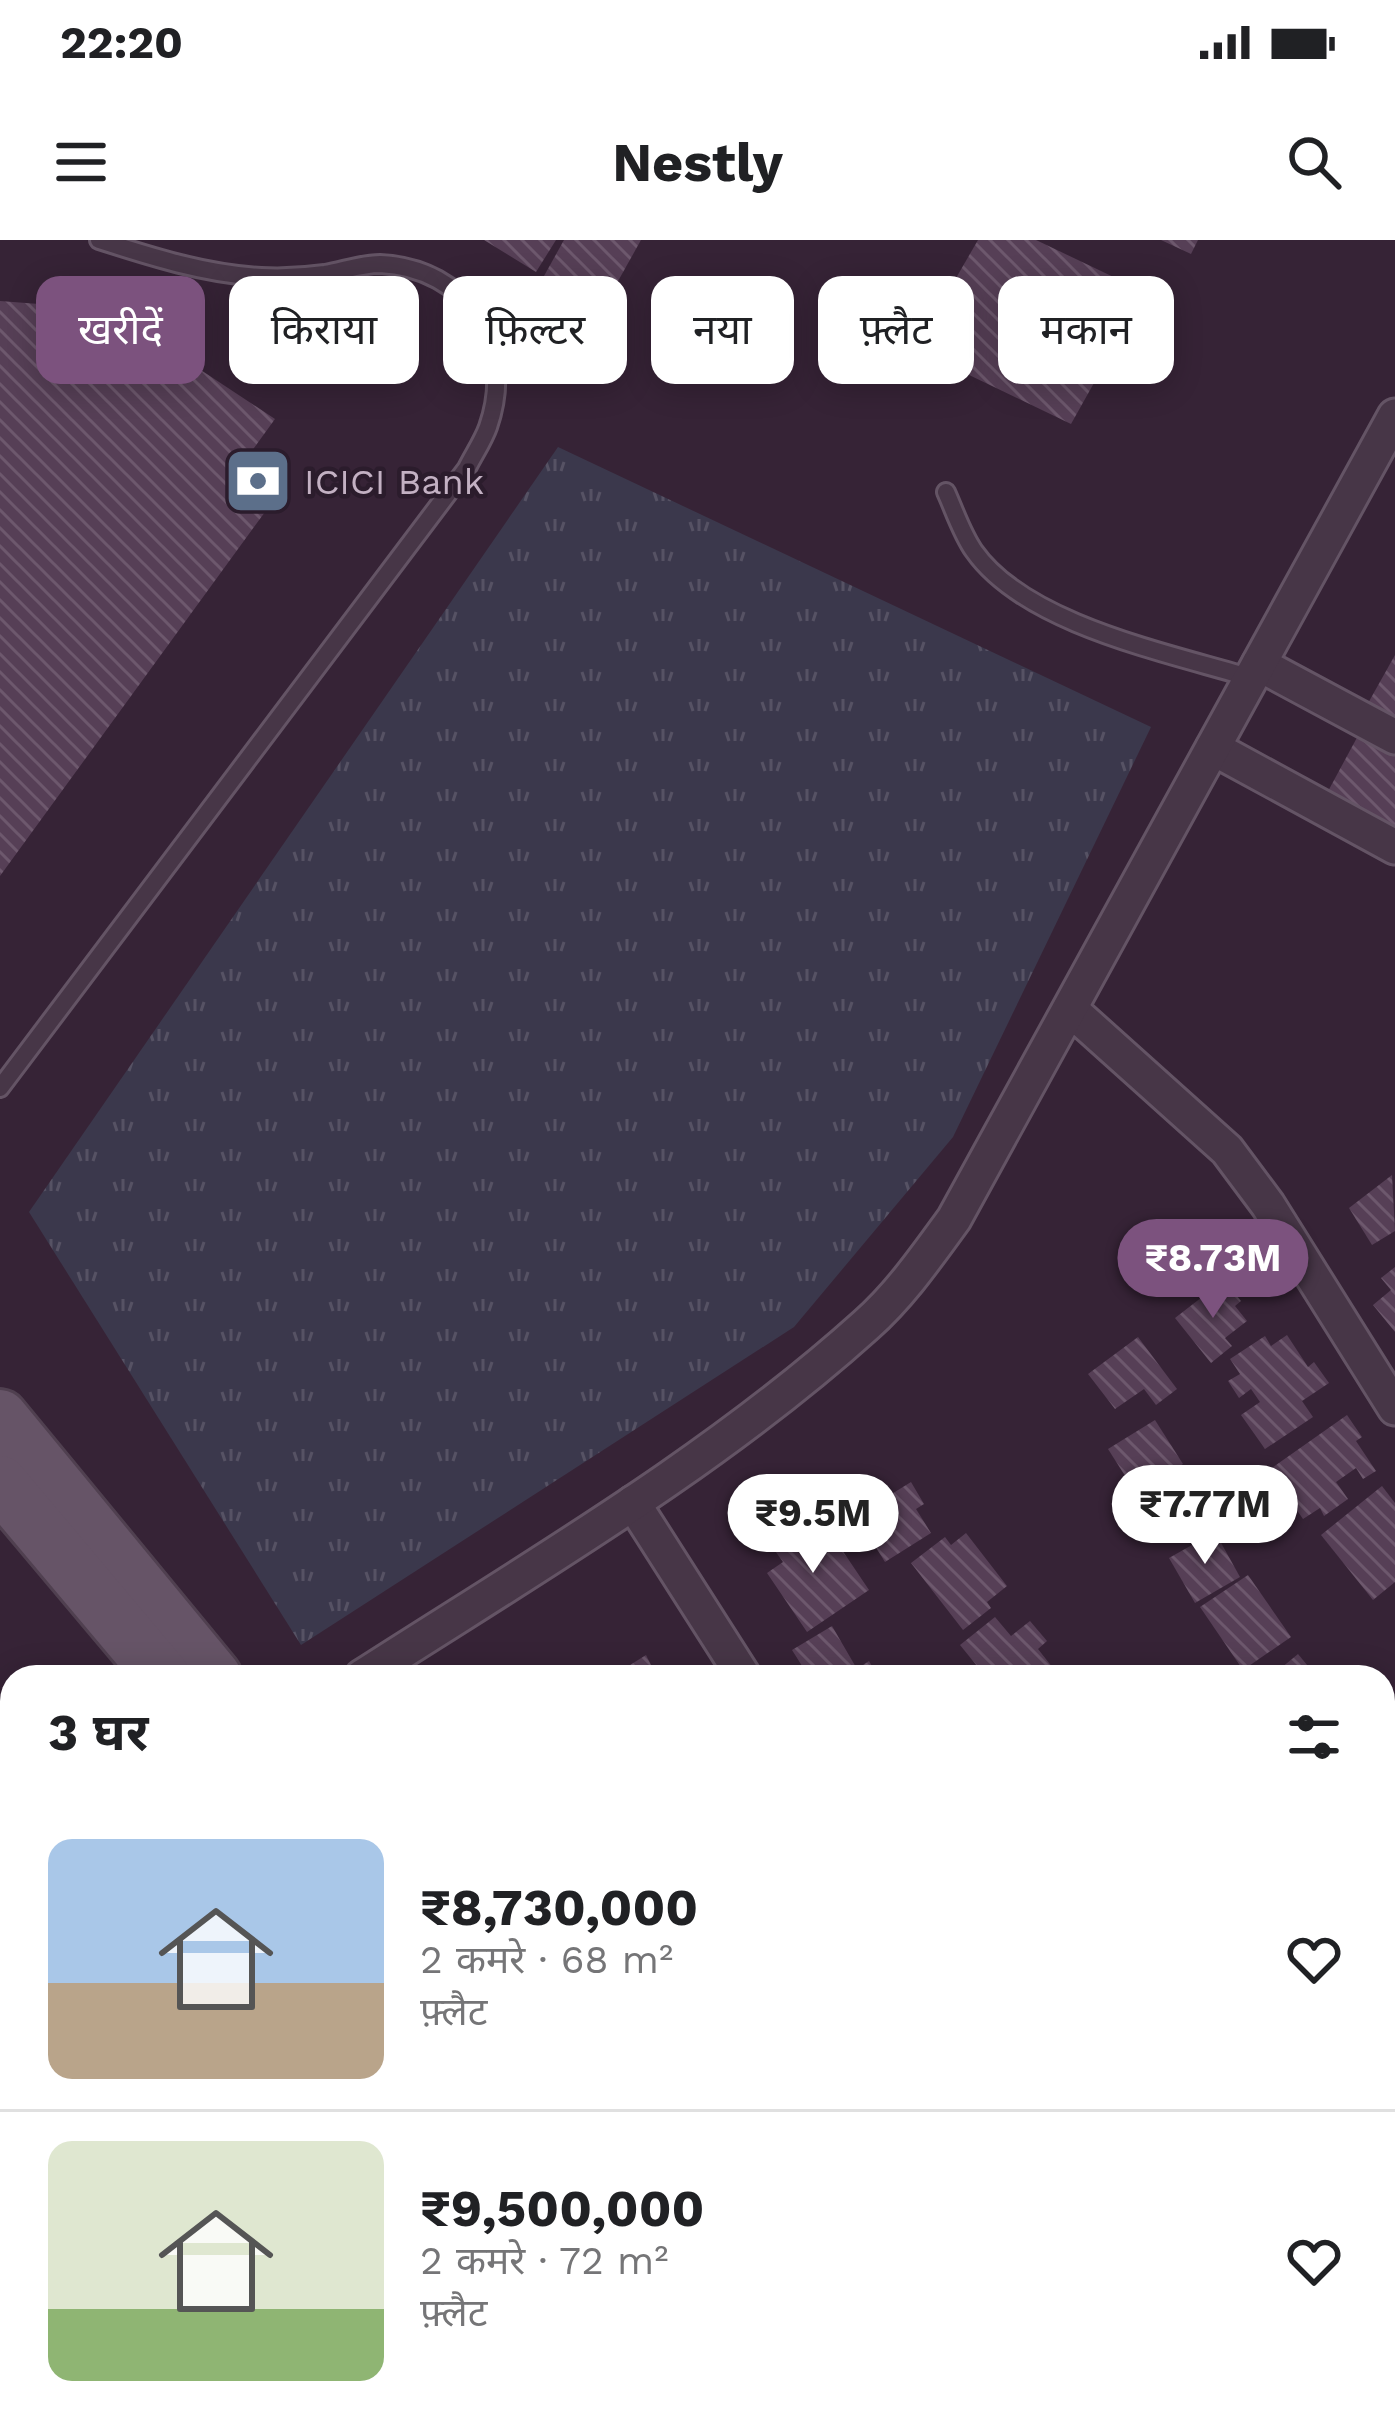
<!DOCTYPE html>
<html lang="hi">
<meta charset="utf-8">
<style>
:root{--surface:#fff;--page:#f6f6f6;--text:#202124;--muted:#757577;--line:#e0e0e0;--accent:#7c527e}
body{margin:0;font-family:"Work Sans","Noto Sans Devanagari",sans-serif;background:var(--page);color:var(--text);height:100vh;display:flex;flex-direction:column;font-size:45px;white-space:nowrap}
*{box-sizing:border-box;margin:0}
p{font-size:39px;color:var(--muted)}
.icon{flex:none;width:66px;height:66px;fill:none;stroke:currentColor;stroke-width:2;stroke-linecap:round;stroke-linejoin:round}
.map{position:relative;flex:1;overflow:hidden}
.details{position:absolute;left:0px;top:1425px;width:1395px;height:771px;display:flex;flex-direction:column;background:var(--surface);border-radius:36px 36px 0 0;box-shadow:0 6px 30px #0003}
.details>*{flex:none}
.top-card{position:absolute;left:36px;top:36px;width:1323px;height:108px;display:flex;gap:24px}
.price{position:absolute;translate:-50% -102px;padding:0 27px;border-radius:42px;background:#fff;color:#222;font-size:39px;line-height:78px;filter:drop-shadow(0 3px 6px #0008)}
.price::after{content:'';position:absolute;left:50%;top:72px;width:36px;height:27px;margin-left:-18px;background:inherit;clip-path:polygon(0 0,100% 0,50% 100%)}
.price.current{background:var(--accent);color:#fff}
ul{padding:0;list-style:none}
li{display:flex;align-items:center;gap:36px;height:300px;padding:0 48px}
li+li{border-top:3px solid var(--line)}
li span{display:grid;place-items:center;flex:none;width:336px;height:240px;border-radius:24px;color:#555}
li>.icon{margin-inline-start:auto}
span .icon{width:144px;height:144px;fill:#fffc;stroke-width:1}
li b{font-size:51px}
h2{display:flex;justify-content:space-between;align-items:center;height:144px;padding:0 48px;font-size:51px}
.chip{padding:0 42px;border-radius:24px;background:var(--surface);box-shadow:0 6px 30px #0003;font-size:42px;line-height:108px}
.chip.current{background:var(--accent);color:#fff}
.status{display:flex;justify-content:space-between;align-items:center;height:84px;padding:0 60px;background:var(--surface);direction:ltr}
.status svg{height:33px;fill:currentColor}
header{display:flex;justify-content:space-between;align-items:center;height:156px;padding:0 48px;background:var(--surface);font-size:54px;font-weight:700}
.map>svg:first-child{display:block}
.park{fill:url(#park-tufts)}
.building{fill:url(#building-back-hatch)}
.lines{fill:none;stroke-linecap:round;stroke-linejoin:round}
.service-casing{stroke:#645465;stroke-width:22}
.minor-casing{stroke:#645465;stroke-width:39}
.primary-casing{stroke:#504050;stroke-width:60}
.service{stroke:#473647;stroke-width:16}
.minor{stroke:#473647;stroke-width:33}
.primary{stroke:#665467;stroke-width:54}
.labels{text-anchor:middle;stroke-width:9;stroke-linejoin:round;paint-order:stroke}
.poi-label{font-size:36px;fill:#c3b1c3;stroke:#2b1c2c;text-anchor:start}
</style>
<div class="status"><b>22:20</b><svg viewBox="0 0 49 12"><path d="M0 12V9h3v3zM5 12V6h3v6zM10 12V3h3v9zM15 12V0h3v12zM26 1h20v11H26zM47 4h2v5h-2z"/></svg></div>
<header><svg class="icon" aria-label="menu" viewBox="0 0 24 24"><path d="M4 6h16M4 12h16M4 18h16"/></svg>Nestly<svg class="icon" aria-label="search" viewBox="0 0 24 24"><circle cx="10" cy="10" r="6"/><path d="M15 15l6 6"/></svg></header>
<div class="map">
<svg width="1395" height="2195" viewBox="0 0 1395 2195">
<defs>
<pattern id="park-tufts" width="24" height="20" patternUnits="userSpaceOnUse" patternTransform="scale(3)"><rect width="24" height="20" fill="#3b384c"/><path d="M3 7l-1-3M5 7V3M7 7l1-3M15 17l-1-3M17 17v-4M19 17l1-3" fill="none" stroke="#565264"/></pattern>
<pattern id="building-back-hatch" width="6" height="6" patternUnits="userSpaceOnUse" patternTransform="scale(3)"><rect width="6" height="6" fill="#563f56"/><path d="M-1 5l2 2M0 0l6 6M5-1l2 2" fill="none" stroke="#6d586d"/></pattern>
</defs>
<rect width="100%" height="100%" fill="#362336"/>
<polygon class="park" points="558,207 1151,487 953,897 794,1087 301,1405 29,972"/>
<g class="building">
<polygon points="484,0 556,0 536,32"/>
<polygon points="564,0 641,0 603,68 544,36"/>
<polygon points="978,0 1036,0 1145,52 1071,184 915,109"/>
<polygon points="1161,0 1198,0 1191,14"/>
<polygon points="0,61 65,66 160,103 275,179 227,245 265,272 0,636"/>
<polygon points="1395,415 1395,480 1367,465"/>
<polygon points="1360,492 1395,510 1395,593 1326,555"/>
<polygon points="1392,935 1395,991 1372,1005 1349,968"/>
<polygon points="1395,1027 1395,1092 1373,1065 1391,1050 1381,1038"/>
<polygon points="1224,1040 1241,1061 1235,1066 1247,1081 1225,1098 1232,1106 1211,1123 1175,1078"/>
<polygon points="1287,1095 1308,1127 1314,1122 1329,1143 1302,1161 1313,1177 1265,1209 1241,1175 1260,1162 1251,1149 1239,1158 1228,1141 1240,1134 1230,1119 1265,1096 1271,1106"/>
<polygon points="1138,1097 1177,1149 1156,1165 1144,1149 1115,1169 1088,1134"/>
<polygon points="1347,1175 1362,1197 1356,1201 1376,1231 1363,1239 1356,1228 1336,1242 1348,1259 1324,1276 1320,1268 1303,1279 1269,1230"/>
<polygon points="1155,1180 1183,1224 1136,1253 1108,1209"/>
<polygon points="1188,1229 1209,1264 1178,1282 1169,1265 1153,1274 1165,1292 1151,1300 1130,1264"/>
<polygon points="911,1242 924,1264 916,1269 931,1293 885,1322 856,1276"/>
<polygon points="1382,1246 1395,1263 1395,1342 1373,1360 1321,1295"/>
<polygon points="805,1277 816,1296 806,1303 815,1315 836,1301 869,1350 807,1392 767,1333 783,1322 768,1301"/>
<polygon points="1215,1292 1240,1337 1195,1363 1169,1318"/>
<polygon points="966,1293 1007,1346 987,1362 991,1368 963,1390 911,1323 945,1297 951,1305"/>
<polygon points="1248,1335 1291,1397 1243,1430 1200,1367"/>
<polygon points="995,1377 1011,1396 1030,1381 1047,1401 1038,1409 1060,1437 1042,1437 1037,1430 1028,1437 986,1437 960,1405"/>
<polygon points="832,1386 857,1429 869,1421 878,1437 809,1437 792,1410"/>
<polygon points="1298,1414 1317,1437 1278,1437 1275,1433"/>
<polygon points="646,1415 657,1437 611,1437"/>
<polygon points="1383,1486 1395,1501 1395,1574 1383,1584"/>
<polygon points="1383,1951 1395,1969 1395,1974 1383,1982"/>
<polygon points="1383,2010 1395,2027 1395,2056 1383,2065"/>
<polygon points="1062,2184 1133,2184 1140,2195 1068,2195"/>
</g>
<g class="lines">
<g class="service-casing">
<g id="service">
<path d="M946 252C955 272 962 294 974 311 1026 385 1169 413 1251 438"/>
<path d="M0 848 467 228C474 214 483 201 488 187 517 104 467 28 380 24 361 24 343 31 325 34 304 37 282 38 261 37 205 34 152 17 99 0"/>
</g>
</g>
<g class="minor-casing">
<g id="minor">
<polyline points="1259,424 1395,497"/>
<polyline points="1213,508 1395,607"/>
<polyline points="1070,769 1227,910 1268,965 1395,1168"/>
<polyline points="633,1263 744,1437"/>
<path d="M362 1437C533 1327 714 1222 866 1085 900 1055 927 1016 954 979L1395 176"/>
<polyline points="1383,1596 1395,1588"/>
<polyline points="1383,1911 1395,1930"/>
<polyline points="1383,2106 1395,2098"/>
<polyline points="827,2184 833,2195"/>
<polyline points="1237,2195 1255,2184"/>
</g>
</g>
<g class="primary-casing">
<g id="primary">
<polyline points="0,1177 214,1437"/>
<polyline points="0,1243 163,1437"/>
<polyline points="672,2184 678,2195"/>
<polyline points="727,2184 733,2195"/>
</g>
</g>
<use href="#service" class="service"/>
<use href="#minor" class="minor"/>
<use href="#primary" class="primary"/>
</g>
<defs>
<g id="bank-square" transform="scale(3.45)"><rect x="-9" y="-9" width="18" height="18" rx="4" fill="#5c6f8a" stroke="#2b1c2c"/><path d="M-6-4H6V4H-6ZM0-2.3a2.3 2.3 0 1 0 0 4.6a2.3 2.3 0 1 0 0-4.6Z" fill="#fff"/></g>
</defs>
<g fill-rule="evenodd">
<use href="#bank-square" x="258" y="241"/>
</g>
<g class="labels">
<g class="poi-label">
<text x="304" y="254">ICICI Bank</text>
</g>
</g>
</svg>
<b class="price current" style="left:1213px;top:1081px">₹8.73M</b>
<b class="price" style="left:1205px;top:1327px">₹7.77M</b>
<b class="price" style="left:813px;top:1336px">₹9.5M</b>
<div class="top-card">
<a class="chip current">खरीदें</a>
<a class="chip">किराया</a>
<a class="chip">फ़िल्टर</a>
<a class="chip">नया</a>
<a class="chip">फ़्लैट</a>
<a class="chip">मकान</a>
</div>
<section class="details">
<h2>3 घर<svg class="icon" aria-label="filters" viewBox="0 0 24 24"><path d="M4 7h16M4 17h16"/><circle cx="9" cy="7" r="2"/><circle cx="15" cy="17" r="2"/></svg></h2>
<ul>
<li><span style="background:linear-gradient(#a9c7e8 60%,#b9a48a 0)"><svg class="icon" aria-label="home" viewBox="0 0 24 24"><path d="M3 11l9-7 9 7M6 9v11h12V9"/></svg></span><div><b>₹8,730,000</b><p>2 कमरे · 68 m²</p><p>फ़्लैट</p></div><svg class="icon" aria-label="heart" viewBox="0 0 24 24"><path d="M12 20l-8-8c-3-5 5-10 8-4 3-6 11-1 8 4z"/></svg></li>
<li><span style="background:linear-gradient(#dfe7d0 70%,#8fb573 0)"><svg class="icon" aria-label="home" viewBox="0 0 24 24"><path d="M3 11l9-7 9 7M6 9v11h12V9"/></svg></span><div><b>₹9,500,000</b><p>2 कमरे · 72 m²</p><p>फ़्लैट</p></div><svg class="icon" aria-label="heart" viewBox="0 0 24 24"><path d="M12 20l-8-8c-3-5 5-10 8-4 3-6 11-1 8 4z"/></svg></li>
</ul>
</section>
</div>
